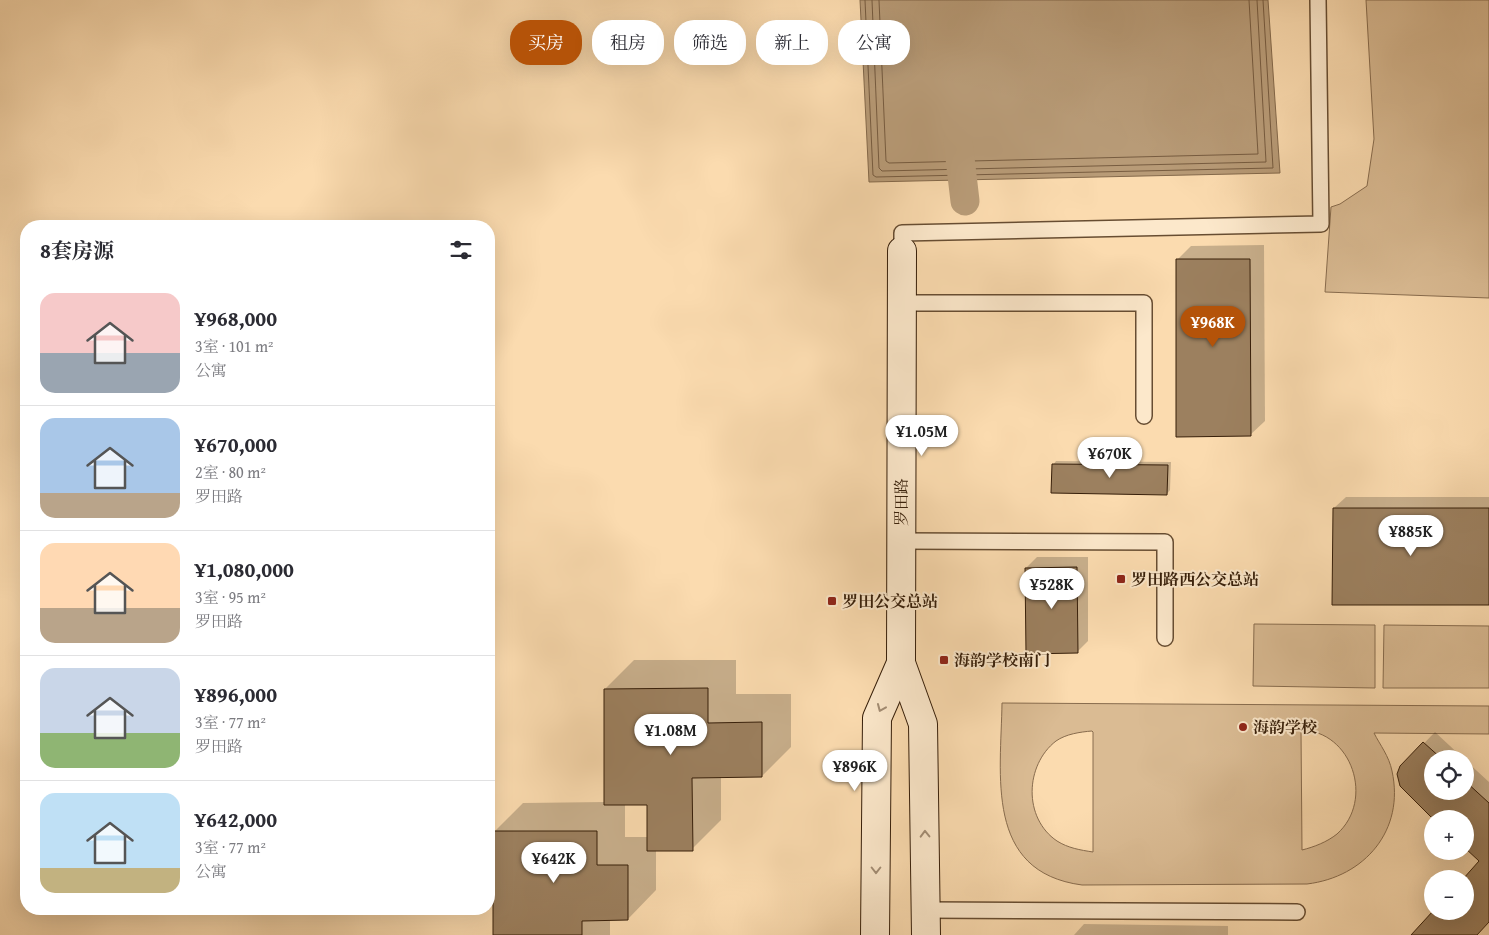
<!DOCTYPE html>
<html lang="zh">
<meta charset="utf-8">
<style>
:root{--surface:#fff;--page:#f2f2f3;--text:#2b2b33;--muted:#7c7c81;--line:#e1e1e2;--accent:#b45309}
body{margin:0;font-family:"Gentium Book Plus","Noto Serif SC",serif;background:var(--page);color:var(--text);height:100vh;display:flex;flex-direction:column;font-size:19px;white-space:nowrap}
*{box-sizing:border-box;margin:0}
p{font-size:16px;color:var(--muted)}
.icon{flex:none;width:28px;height:28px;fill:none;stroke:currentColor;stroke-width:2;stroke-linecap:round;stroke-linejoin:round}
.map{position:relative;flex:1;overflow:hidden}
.drawer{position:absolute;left:20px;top:220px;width:475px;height:695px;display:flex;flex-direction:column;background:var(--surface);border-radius:20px;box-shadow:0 5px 20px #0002}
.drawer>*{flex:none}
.banner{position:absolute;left:510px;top:20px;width:475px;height:45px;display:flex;gap:10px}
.tools{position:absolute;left:1424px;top:750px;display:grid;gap:10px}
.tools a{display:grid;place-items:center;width:50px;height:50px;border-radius:50%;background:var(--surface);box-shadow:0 5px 20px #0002;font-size:25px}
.price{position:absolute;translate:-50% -42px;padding:0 11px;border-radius:18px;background:#fff;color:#222;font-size:16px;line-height:32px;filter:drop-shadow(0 1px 2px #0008)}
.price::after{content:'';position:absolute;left:50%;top:30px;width:15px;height:11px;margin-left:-8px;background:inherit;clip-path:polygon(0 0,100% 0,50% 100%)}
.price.current{background:var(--accent);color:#fff}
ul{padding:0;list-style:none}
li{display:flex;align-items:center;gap:15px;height:125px;padding:0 20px}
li+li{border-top:1px solid var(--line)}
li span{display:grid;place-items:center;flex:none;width:140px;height:100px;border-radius:15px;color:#555}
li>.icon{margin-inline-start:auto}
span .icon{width:60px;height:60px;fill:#fffc;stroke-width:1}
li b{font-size:21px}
h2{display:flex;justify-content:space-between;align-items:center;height:60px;padding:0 20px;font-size:21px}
.pill{padding:0 18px;border-radius:20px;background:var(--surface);box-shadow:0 5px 20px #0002;font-size:18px;line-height:45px}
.pill.current{background:var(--accent);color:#fff}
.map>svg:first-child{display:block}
.green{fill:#dabb93;stroke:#886c4e;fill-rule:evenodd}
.water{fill:#b89b77;stroke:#84694b}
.shadow{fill:#0003;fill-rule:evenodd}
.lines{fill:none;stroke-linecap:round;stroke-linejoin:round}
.shore{stroke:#775c40;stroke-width:1}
.canal{stroke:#b89b77;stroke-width:29}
.building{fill:#9c805f;stroke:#361e09}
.lane-casing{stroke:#674d32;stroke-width:18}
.secondary-casing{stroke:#361e09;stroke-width:30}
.lane{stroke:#fce8cb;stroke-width:15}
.secondary{stroke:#fce8cb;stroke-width:28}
.oneway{stroke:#a38d74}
.poi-dot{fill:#8f2418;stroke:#fce8cb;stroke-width:2}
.labels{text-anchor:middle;stroke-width:4;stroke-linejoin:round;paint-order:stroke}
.street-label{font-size:16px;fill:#361e09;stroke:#fce8cb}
.poi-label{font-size:16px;font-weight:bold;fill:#361e09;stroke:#fce8cb;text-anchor:start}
</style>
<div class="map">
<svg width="1489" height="935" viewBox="0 0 1489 935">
<rect width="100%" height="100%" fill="#fbdbaf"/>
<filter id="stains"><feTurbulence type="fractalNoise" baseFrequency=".004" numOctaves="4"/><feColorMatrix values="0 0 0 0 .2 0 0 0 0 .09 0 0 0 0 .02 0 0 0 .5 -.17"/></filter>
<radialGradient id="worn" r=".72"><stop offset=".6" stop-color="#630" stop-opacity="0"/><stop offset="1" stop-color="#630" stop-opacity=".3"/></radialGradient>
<g class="green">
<polygon points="1366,0 1489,0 1489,298 1325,292 1331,207 1340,204 1367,186 1374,139"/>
<polygon points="1254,624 1375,625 1375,688 1253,686"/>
<polygon points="1384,625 1489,626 1489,688 1383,688"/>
<path d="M1002 703 1489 706V734L1374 733C1380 745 1389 756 1392 771 1405 830 1365 877 1307 884L1082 885C984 872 1001 775 1002 703ZM1301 730C1352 731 1375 800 1337 834 1327 842 1314 847 1302 850ZM1092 731 1093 732V852C1080 850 1068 848 1057 841 1023 818 1025 765 1056 741 1066 734 1080 732 1092 731Z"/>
</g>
<polygon class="water" points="860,0 1268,0 1280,173 869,182"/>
<g class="shadow">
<polygon points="1264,245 1265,421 1250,435 1177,260 1191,246"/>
<polygon points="1056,461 1171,462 1170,490 1167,494 1053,465"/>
<polygon points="1346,497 1489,497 1489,604 1334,508"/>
<polygon points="1037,557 1088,557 1088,641 1077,652 1026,568"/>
<path d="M634 660H736V694H791V747L762 776 721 777V820L692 849H656V890L628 919H610V935H494V832L523 803 605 802V689ZM625 804H648V837H625Z"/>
<polygon points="1435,732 1464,759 1432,759 1432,791 1465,791 1465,760 1489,782 1489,921 1476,935 1412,935 1465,911 1481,861 1465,846 1465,819 1401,767"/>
<polygon points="1084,924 1228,926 1228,935 1074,935"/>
</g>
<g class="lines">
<g class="shore">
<polyline points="865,0 873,175 876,177 1273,168 1263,0"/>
<polyline points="872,0 879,168 882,171 1266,162 1257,0"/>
<polyline points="879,0 886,161 889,163 1258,154 1249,0"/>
</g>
<polyline class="canal" points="958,141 965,201"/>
</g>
<g class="building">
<polygon points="1176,259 1250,259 1251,436 1176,437"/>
<polygon points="1052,464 1168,465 1167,495 1051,493"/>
<polygon points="1333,508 1489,508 1489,605 1332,605"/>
<polygon points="1077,567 1078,653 1026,654 1025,568"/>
<polygon points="708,688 708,723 762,722 762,777 692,778 693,851 647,851 647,805 604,805 604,689"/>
<polygon points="1423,742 1442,759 1432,759 1432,791 1465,791 1465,781 1489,803 1489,922 1477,935 1411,935 1433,911 1465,911 1465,879 1463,879 1479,861 1465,848 1465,819 1433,819 1400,786 1397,774 1400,766"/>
<polygon points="493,831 597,831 597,865 628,865 628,920 582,921 582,935 493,935"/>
</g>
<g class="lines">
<g class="lane-casing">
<g id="lane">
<polyline points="902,251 902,233 1321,224 1318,0"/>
<polyline points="902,303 1144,303 1144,416"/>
<polyline points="901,541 1165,542 1165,638"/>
<polyline points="926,910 1297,912"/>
</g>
</g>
<g class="secondary-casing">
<g id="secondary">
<polyline points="902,251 901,663 923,724 926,935"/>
<polyline points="875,935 877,718 901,663"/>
</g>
</g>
<use href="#lane" class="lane"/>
<use href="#secondary" class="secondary"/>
</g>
<defs><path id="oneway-chevron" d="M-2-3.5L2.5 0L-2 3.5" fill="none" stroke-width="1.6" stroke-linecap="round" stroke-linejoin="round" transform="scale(1.25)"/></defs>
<g class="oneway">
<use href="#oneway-chevron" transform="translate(881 708) rotate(113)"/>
<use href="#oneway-chevron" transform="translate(925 834) rotate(-91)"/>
<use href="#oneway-chevron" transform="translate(876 870) rotate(90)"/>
</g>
<g class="poi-dot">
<rect x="1116" y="574" width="10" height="10" rx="2.5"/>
<rect x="827" y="596" width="10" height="10" rx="2.5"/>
<rect x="939" y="655" width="10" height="10" rx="2.5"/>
<circle cx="1243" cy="727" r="5"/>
</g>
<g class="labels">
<g class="street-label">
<text transform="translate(901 502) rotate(-90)" y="6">罗田路</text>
</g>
<g class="poi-label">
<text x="1131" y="585">罗田路西公交总站</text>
<text x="842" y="607">罗田公交总站</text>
<text x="954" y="666">海韵学校南门</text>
<text x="1253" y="733">海韵学校</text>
</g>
</g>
<rect width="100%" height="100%" filter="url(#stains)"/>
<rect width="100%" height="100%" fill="url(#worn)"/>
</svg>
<div class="tools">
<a><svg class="icon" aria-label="locate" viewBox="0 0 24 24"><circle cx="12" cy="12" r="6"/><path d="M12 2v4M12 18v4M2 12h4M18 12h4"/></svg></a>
<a>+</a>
<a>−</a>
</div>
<b class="price current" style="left:1213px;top:348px">¥968K</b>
<b class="price" style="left:922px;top:457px">¥1.05M</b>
<b class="price" style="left:1110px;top:479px">¥670K</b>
<b class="price" style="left:1411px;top:557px">¥885K</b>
<b class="price" style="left:1052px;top:610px">¥528K</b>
<b class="price" style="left:671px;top:756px">¥1.08M</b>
<b class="price" style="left:855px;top:792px">¥896K</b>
<b class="price" style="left:554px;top:884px">¥642K</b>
<div class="banner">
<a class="pill current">买房</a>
<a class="pill">租房</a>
<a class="pill">筛选</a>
<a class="pill">新上</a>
<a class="pill">公寓</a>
</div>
<section class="drawer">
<h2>8套房源<svg class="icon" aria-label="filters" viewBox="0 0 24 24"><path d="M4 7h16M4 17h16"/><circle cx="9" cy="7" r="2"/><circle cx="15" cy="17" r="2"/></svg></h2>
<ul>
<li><span style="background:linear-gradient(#f6c9c9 60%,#9aa5b1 0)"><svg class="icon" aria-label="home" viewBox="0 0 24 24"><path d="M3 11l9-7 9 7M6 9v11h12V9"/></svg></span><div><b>¥968,000</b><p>3室 · 101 m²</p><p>公寓</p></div></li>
<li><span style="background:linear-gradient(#a9c7e8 75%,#b9a48a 0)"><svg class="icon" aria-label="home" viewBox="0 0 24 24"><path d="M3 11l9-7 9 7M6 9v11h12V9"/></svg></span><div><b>¥670,000</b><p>2室 · 80 m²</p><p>罗田路</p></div></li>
<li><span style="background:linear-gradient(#ffd9b3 65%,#b9a48a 0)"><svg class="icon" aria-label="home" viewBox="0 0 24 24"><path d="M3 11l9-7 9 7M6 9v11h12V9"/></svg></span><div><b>¥1,080,000</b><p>3室 · 95 m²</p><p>罗田路</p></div></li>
<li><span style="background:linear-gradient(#c9d6e8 65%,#8fb573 0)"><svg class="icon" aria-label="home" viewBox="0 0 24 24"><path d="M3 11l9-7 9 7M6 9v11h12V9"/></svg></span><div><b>¥896,000</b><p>3室 · 77 m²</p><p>罗田路</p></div></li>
<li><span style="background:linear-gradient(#bfe0f5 75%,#c2b280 0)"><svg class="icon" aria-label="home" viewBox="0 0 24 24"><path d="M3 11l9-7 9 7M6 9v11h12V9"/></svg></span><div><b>¥642,000</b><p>3室 · 77 m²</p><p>公寓</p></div></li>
</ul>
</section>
</div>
